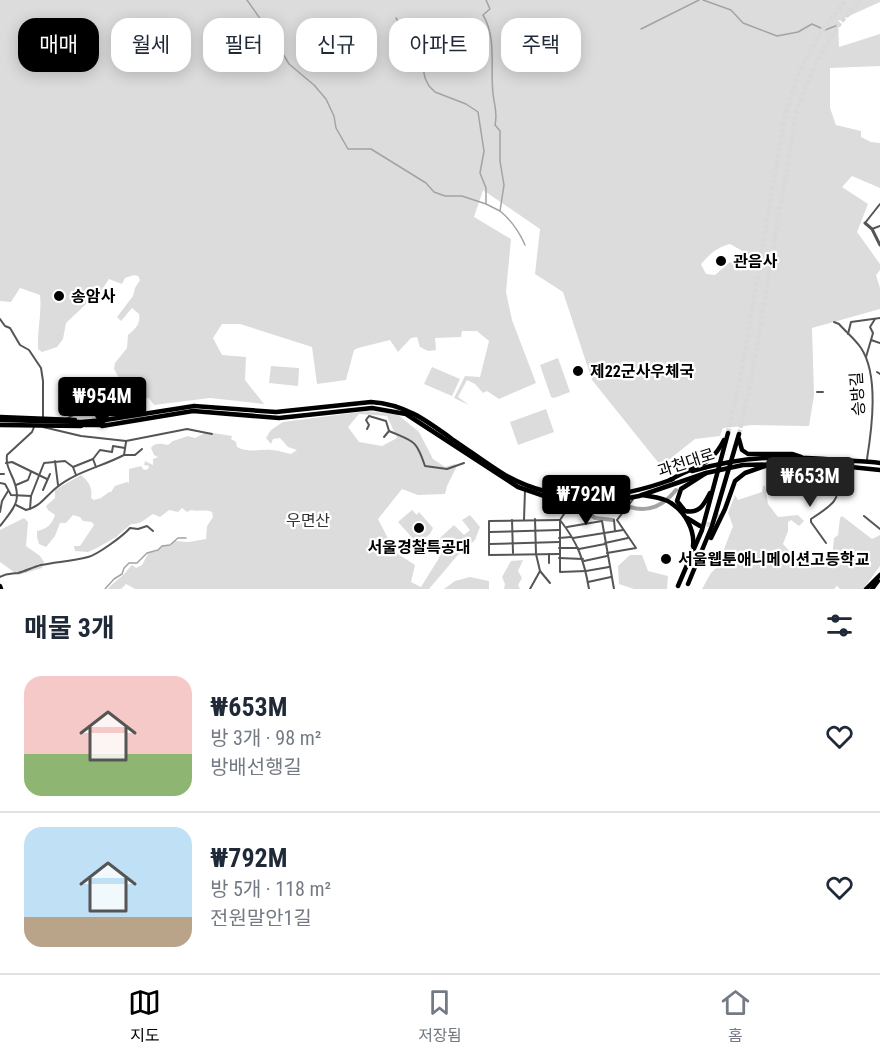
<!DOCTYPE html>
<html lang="ko">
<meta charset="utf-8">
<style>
:root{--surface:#fff;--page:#f2f2f3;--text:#1f2937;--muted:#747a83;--line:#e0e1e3;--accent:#000}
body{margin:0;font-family:"Roboto Condensed","Noto Sans KR",sans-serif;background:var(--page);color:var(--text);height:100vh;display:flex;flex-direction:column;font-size:22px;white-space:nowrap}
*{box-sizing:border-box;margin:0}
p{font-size:20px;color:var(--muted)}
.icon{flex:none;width:33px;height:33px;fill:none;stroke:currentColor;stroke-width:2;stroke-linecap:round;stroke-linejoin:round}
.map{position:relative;height:589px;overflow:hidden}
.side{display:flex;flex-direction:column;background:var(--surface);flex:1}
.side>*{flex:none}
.top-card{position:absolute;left:18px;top:18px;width:844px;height:54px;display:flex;gap:12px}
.price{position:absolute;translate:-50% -51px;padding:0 14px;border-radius:6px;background:var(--accent);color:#fff;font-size:20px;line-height:39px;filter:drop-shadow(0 2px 3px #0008)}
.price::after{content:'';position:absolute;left:50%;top:36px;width:18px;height:14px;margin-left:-9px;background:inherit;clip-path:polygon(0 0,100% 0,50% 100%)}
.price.selected{background:#222;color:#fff}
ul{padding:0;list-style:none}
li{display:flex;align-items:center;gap:18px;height:150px;padding:0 24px}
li+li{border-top:2px solid var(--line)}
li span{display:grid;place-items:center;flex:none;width:168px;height:120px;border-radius:18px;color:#555}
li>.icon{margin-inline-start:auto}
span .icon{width:72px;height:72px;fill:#fffc;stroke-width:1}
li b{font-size:26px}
h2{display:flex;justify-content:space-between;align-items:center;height:72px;padding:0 24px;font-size:26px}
.pill{padding:0 21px;border-radius:18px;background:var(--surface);box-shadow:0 3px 15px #0003;font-size:21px;line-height:54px}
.pill.selected{background:var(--accent);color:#fff}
.dock{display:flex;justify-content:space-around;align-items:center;height:84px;border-top:2px solid var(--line);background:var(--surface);font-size:16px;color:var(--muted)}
.dock a{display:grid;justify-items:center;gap:3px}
.dock .selected{color:var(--accent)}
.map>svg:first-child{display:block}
.green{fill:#dcdcdc;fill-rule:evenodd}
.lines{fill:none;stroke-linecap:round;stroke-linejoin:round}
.stream{stroke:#a3a3a3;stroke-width:1.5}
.river{stroke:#a3a3a3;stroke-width:4}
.trunk-tunnel{stroke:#d9d9d9;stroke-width:4.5;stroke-dasharray:4.5 2;stroke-linecap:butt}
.minor{stroke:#555;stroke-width:2}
.tertiary{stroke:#555;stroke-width:3}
.primary{stroke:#000;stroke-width:4.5}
.trunk{stroke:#000;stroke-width:4.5}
.poi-dot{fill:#000;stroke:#fff;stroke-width:2}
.labels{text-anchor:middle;stroke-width:4.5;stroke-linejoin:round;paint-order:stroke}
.poi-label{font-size:16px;font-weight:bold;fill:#000;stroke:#fff;text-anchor:start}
.street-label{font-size:16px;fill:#000;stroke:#fff}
.park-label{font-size:16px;fill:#333;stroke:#fff}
</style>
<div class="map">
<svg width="880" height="589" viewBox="0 0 880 589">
<rect width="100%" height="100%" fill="#fff"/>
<g class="green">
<path d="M0 0H880V2L838 21 839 47 880 34V66L830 68V108L836 125 861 131V137L871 142 880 143V188L852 176 842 187 868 204 857 232 880 264V270L876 275 880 288V309L812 328 814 395 809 426 753 425 723 428 720 436 695 439 661 466 592 380 563 292 535 274 540 229 483 190 474 217 511 239 506 292 512 320 536 383 499 399 487 391 483 393 475 384 467 380 458 397 469 405 454 398 465 376 480 377 489 341 477 331H462L461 337 435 338 436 350 428 351 420 347 417 337 411 338 398 352 390 340 358 348 354 350 346 380 317 384 312 347 240 324H222L213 338 222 355 246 357 245 380 264 404 210 398 154 405 149 398 132 399 127 411 109 414 105 407 109 395 122 383 114 369 115 363 127 348 128 335C135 329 141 324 139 314L132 308 121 321 117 317 133 296 135 288 140 280 138 276 134 275 125 278 122 284 109 279 103 288 66 323 63 339 57 347 42 352 38 349C37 330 42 314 40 295L20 288 11 302 0 301ZM730 244 746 253 747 256 740 267 730 262 715 275 706 274 701 264C710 254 716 248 730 244Z"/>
<polygon points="558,358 570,392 554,398 551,397 540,365"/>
<polygon points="271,366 299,368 298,386 269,383"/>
<polygon points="432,367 460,379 452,396 424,384"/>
<polygon points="546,409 554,432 518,445 510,422"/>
<path d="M367 411 397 414 419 432 433 459 445 467 455 464 457 466 447 486 445 494 418 495 402 489 378 519 395 552 415 565 411 582 421 587 439 558 440 553 428 549 454 525 464 535 470 530 462 520 470 515 480 527 475 540 457 556 429 589H135L126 584 121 589H108C113 582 120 579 125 573 128 570 129 567 132 565L136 568 142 565 149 552H155L163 545 170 546 174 541 189 542 206 539 207 526 213 517 212 512C205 509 198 512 191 510L187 512 182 508 178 512 169 510 160 517 153 514C145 519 140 525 131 524L116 537 97 548 88 552 75 551 74 546H80L94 525 92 522 83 521 80 517 73 515 66 523H60L55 536 46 547 39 544 37 537V531C47 529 52 524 55 515L48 510 46 506 55 498V490L81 475C88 481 93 487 91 498L94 500 101 498 109 492H111L115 486 127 482 129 483V469L141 466 144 470 148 469 149 466 144 465 145 461 153 465V459L158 457 154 455 151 448C155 442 162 444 168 445L173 441 188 436 195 438 207 432 232 436 231 439 236 442 237 447C248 453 260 449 271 450 278 450 285 453 291 454L297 450 288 447 280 438 273 439 271 444 266 438 271 430 283 422ZM359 414 387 416 397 438 382 446 359 442 348 427Z"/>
<polygon points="763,486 765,486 768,504 778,517 798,515 804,521 799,526 791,520 788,522 788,531 783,544 805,568 817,567 832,560 834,538 838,535 840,518 842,516 872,539 880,535 880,566 863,589 840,589 837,586 834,589 702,589 711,573 717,567 733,526 728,513 735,495 738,500 762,492"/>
<polygon points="412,510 417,515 419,512 433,528 430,534 418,544 398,522"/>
<polygon points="24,518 28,522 26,546 40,556 44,562 42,568 18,575 0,562 0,530"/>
<polygon points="630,555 642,555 648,571 668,576 667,589 634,589 619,584 618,566"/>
<polygon points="523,560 518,571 522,578 518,585 520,589 504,589 505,584 502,577 511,561"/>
<polygon points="470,577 489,581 489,589 444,589 455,581"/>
</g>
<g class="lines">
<g class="stream">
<polyline points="247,0 273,37 289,64 314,85 326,99 334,116 336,128 348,149 371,149 426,183 434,192 445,196 462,196 486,204 500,211"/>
<path d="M486 0 490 9 483 15C497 38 490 68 493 93 494 105 498 113 495 125L500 131V161L504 185 500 211C511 220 519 231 525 245"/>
<polyline points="703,0 731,10 743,23 777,36 798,32 812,24 825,30 838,25"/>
<polyline points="396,18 422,63 425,78 429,86 435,92 466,104 478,112 484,151 480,173 486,188 486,204"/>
<polyline points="641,29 699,0"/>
<polyline points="105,589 114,579 122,574 124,568 129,563 137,563 147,553 158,550 162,546 170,545 178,538 186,538"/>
</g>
<g class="river">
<path d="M630 507C649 513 664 505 676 490"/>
<polyline points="567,512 582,509 595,518 613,520"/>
</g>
<g class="trunk-tunnel">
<polyline points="728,433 742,369 785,115 799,72 820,33 846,0"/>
<polyline points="739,434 751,381 797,108 817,61 840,23 861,0"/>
<polyline points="700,526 711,524 721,513"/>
</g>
<g class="minor">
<polyline points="865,223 880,204"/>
<polyline points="872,229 880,226"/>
<polyline points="0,319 5,326 10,328 20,345 29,350 41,368 43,381 43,417"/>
<path d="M834 322 839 324C846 332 855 339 861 348 879 375 872 428 867 459"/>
<polyline points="848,334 851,322 880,318"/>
<polyline points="871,340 873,333 870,327 875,319"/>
<polyline points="866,357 871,340 880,343"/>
<polyline points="877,372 880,374"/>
<polyline points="817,392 823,392"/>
<path d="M66 419C77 412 98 406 106 419"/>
<polyline points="43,427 81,436 126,441 187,429 212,434"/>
<path d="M367 429 369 425 366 420 369 416 386 421 389 431C414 442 416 439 425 466L447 469 464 463"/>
<polyline points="384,437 389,431"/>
<polyline points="124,455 135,455 142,449"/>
<polyline points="55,461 58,485"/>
<polyline points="6,463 12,462 47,479"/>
<polyline points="73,467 93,459"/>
<polyline points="96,467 93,459 100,450 112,452 113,446 125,448"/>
<polyline points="0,474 4,474"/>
<polyline points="0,483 5,484 11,495 31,496"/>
<polyline points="16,485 28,480 31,472"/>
<polyline points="43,490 50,474"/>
<polyline points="572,502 560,520 560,572 586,571"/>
<path d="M16 505 26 510C40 507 45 497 56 488 75 472 101 467 124 455L126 442"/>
<polyline points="30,509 31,496 44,463 65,461 73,467 76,475"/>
<polyline points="0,512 2,501 8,491"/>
<polyline points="864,516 880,529"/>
<polyline points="512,520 513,553"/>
<polyline points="524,520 525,490"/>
<path d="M560 520C578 543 584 560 589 589"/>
<polyline points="614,520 615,531"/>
<path d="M0 526C16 506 23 499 11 474 8 467 6 463 7 455L32 432 34 427"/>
<polyline points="567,527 602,521 614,589"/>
<polyline points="490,532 559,530"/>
<polyline points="559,538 571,537"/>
<polyline points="573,538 623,530"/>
<polyline points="605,543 628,538"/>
<path d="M826 543 811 522V519C842 499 836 501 841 466"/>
<polyline points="490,544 559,542"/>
<polyline points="559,548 578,548"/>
<polyline points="579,549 605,544"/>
<polyline points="607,553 636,548 617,520 634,498"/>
<polyline points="549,554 549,563"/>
<polyline points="559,554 489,555 489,521 560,520"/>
<polyline points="559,558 583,559"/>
<polyline points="584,561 607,556"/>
<polyline points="540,571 550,583"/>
<polyline points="586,571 609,567"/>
<path d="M0 577C7 573 10 574 18 573 26 571 33 567 41 565 56 562 72 561 88 557 97 555 123 536 130 528L138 529 147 526 153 531"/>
<polyline points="588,582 611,577"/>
<polyline points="530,589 540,571 536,554 535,519"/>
</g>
<polyline class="tertiary" points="865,223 872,229 880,245"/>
<g class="primary">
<polyline points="0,417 75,420"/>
<path d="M105 420 194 406 276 412 371 402C404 404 426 420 452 439 470 451 487 464 505 475 560 506 617 500 673 479"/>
<polyline points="0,425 81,426"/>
<polyline points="102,426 193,411 279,418 372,408 406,414 518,487 553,499 580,502 608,502 639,496 706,473 743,465 795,464 841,466 880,470"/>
<path d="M692 471C747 455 782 456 838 460 852 461 866 461 880 463"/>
<polyline points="0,586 1,589"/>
<polyline points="866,589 880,575"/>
<polyline points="872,589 878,581"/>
</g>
<g class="trunk">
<polyline points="0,420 81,422 106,420"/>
<polyline points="78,425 103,425"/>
<polyline points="739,439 742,450 748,454 792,454 801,457"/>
<path d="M706 473 681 489 677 501 685 511C700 514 704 504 710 493"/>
<path d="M670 480C695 465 710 468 724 440"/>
<path d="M642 495C652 497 663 497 671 503 685 512 695 530 693 546"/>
<polyline points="687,518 700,526"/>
<polyline points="711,538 725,509 735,481 745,473 771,464"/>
<polyline points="688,584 712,526 739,434"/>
<polyline points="678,586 702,530 728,433"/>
</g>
</g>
<g class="poi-dot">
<circle cx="721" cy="261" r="6"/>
<circle cx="59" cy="296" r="6"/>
<circle cx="578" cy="371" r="6"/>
<circle cx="419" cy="528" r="6"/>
<circle cx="666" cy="559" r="6"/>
</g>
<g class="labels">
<g class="poi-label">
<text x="733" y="267">관음사</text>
<text x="71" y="302">송암사</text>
<text x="590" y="377">제22군사우체국</text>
<text x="419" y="553" text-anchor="middle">서울경찰특공대</text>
<text x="678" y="565">서울웹툰애니메이션고등학교</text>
</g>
<g class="street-label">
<text transform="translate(857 394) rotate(-94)" y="6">승방길</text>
<text transform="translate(686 462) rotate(-18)" y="6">과천대로</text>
</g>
<g class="park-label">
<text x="308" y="526">우면산</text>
</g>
</g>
</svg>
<b class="price" style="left:102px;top:428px">₩954M</b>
<b class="price selected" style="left:810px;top:508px">₩653M</b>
<b class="price" style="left:586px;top:526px">₩792M</b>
<div class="top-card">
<a class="pill selected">매매</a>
<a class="pill">월세</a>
<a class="pill">필터</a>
<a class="pill">신규</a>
<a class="pill">아파트</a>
<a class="pill">주택</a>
</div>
</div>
<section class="side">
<h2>매물 3개<svg class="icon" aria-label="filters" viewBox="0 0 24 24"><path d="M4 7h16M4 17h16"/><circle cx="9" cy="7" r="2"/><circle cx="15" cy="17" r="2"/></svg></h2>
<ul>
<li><span style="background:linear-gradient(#f6c9c9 65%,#8fb573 0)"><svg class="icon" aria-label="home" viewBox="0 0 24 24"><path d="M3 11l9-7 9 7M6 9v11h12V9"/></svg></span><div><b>₩653M</b><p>방 3개 · 98 m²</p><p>방배선행길</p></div><svg class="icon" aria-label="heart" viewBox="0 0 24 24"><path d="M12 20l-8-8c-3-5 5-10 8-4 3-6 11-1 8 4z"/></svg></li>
<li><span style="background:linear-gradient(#bfe0f5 75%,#b9a48a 0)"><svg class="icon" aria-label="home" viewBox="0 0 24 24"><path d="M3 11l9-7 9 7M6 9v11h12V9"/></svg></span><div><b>₩792M</b><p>방 5개 · 118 m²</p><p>전원말안1길</p></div><svg class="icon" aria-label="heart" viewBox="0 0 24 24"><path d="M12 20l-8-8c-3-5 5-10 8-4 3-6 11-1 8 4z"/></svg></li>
</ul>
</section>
<nav class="dock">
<a class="selected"><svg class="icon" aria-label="map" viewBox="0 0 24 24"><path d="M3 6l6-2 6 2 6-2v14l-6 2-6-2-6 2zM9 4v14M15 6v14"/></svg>지도</a>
<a><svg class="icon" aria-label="saved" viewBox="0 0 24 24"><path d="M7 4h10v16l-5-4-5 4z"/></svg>저장됨</a>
<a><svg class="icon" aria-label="home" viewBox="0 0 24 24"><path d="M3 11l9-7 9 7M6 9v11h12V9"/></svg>홈</a>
</nav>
